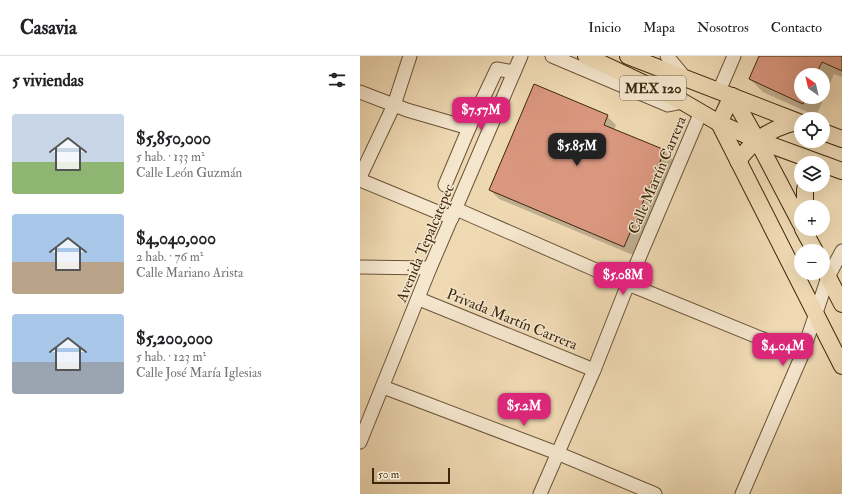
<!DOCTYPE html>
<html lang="es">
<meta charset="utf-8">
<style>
:root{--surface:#fff;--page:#f6f6f6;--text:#202124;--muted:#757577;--line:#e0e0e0;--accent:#db2777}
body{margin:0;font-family:"IM FELL Double Pica",serif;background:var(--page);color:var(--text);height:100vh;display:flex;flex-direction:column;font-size:15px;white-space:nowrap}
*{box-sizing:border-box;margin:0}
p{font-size:13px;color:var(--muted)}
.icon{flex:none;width:22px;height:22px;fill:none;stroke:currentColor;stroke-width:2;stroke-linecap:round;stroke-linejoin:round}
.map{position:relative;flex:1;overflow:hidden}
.panel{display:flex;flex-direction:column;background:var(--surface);width:360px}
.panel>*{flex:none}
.needle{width:26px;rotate:326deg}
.tools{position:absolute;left:434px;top:12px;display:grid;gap:8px}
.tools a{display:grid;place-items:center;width:36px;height:36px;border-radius:50%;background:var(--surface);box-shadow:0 4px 16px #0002;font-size:20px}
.scale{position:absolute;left:12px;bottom:10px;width:78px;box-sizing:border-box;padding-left:4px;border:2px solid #3d280c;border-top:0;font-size:11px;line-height:14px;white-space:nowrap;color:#3d280c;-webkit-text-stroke:3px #f5e6ce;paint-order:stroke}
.price{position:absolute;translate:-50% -34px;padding:0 9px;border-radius:8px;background:var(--accent);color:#fff;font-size:13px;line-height:26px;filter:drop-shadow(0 1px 2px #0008)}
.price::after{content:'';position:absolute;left:50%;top:24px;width:12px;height:9px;margin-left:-6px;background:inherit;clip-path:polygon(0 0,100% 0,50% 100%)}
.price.on{background:#222;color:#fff}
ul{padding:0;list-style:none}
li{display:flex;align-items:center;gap:12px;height:100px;padding:0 12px}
li span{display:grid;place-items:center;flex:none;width:112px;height:80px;border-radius:4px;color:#555}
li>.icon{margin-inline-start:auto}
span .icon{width:48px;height:48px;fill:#fffc;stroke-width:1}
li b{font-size:17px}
h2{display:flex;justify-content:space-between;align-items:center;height:48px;padding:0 12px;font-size:17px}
header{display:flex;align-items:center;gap:24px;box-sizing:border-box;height:56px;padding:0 20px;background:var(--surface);border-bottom:1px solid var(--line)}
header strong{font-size:19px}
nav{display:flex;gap:22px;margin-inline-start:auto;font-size:14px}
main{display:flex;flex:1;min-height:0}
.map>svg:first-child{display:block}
.shadow{fill:#0003;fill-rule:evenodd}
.building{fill:#da977f;stroke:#3d280c}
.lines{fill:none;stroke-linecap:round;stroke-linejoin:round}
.minor-casing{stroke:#6a5436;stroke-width:15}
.major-casing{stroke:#3d280c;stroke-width:18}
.minor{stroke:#f5e6ce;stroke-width:13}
.major{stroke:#efd9b3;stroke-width:16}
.labels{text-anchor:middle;stroke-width:3;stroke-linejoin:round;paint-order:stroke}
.shield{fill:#f5e6ce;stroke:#746146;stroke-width:1}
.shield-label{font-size:14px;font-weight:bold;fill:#3d280c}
.street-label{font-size:15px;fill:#3d280c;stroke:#f5e6ce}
</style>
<header>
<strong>Casavia</strong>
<nav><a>Inicio</a><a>Mapa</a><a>Nosotros</a><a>Contacto</a></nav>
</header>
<main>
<section class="panel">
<h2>5 viviendas<svg class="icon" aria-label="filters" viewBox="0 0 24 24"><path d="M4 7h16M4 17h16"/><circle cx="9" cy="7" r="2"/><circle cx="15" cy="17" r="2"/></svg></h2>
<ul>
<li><span style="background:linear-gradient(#c9d6e8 60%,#8fb573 0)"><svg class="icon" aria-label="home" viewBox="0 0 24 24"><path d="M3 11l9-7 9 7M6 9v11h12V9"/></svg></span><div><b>$5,850,000</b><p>5 hab. · 133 m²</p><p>Calle León Guzmán</p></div></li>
<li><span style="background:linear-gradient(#a9c7e8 60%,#b9a48a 0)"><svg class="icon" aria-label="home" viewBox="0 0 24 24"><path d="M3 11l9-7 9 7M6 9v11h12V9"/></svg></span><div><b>$4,040,000</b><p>2 hab. · 76 m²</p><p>Calle Mariano Arista</p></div></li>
<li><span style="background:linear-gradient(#a9c7e8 60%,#9aa5b1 0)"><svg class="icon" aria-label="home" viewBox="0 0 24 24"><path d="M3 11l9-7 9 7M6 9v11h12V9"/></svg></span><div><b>$5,200,000</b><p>5 hab. · 123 m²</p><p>Calle José María Iglesias</p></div></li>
</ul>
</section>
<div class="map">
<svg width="482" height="438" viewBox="0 0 482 438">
<rect width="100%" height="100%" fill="#efd9b3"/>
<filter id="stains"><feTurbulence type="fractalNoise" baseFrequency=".005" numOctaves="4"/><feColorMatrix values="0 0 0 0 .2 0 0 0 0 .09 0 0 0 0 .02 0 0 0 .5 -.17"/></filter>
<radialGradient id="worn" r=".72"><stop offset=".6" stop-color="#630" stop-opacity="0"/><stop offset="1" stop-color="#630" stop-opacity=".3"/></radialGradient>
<g class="shadow">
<path d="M400 0H482V21L474 18 456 60 403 36 390 23ZM441 19H463V41H441Z"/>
<polygon points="247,60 256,69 254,74 304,95 313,104 273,199 139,143 130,134"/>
</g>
<g class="building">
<polygon points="399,0 482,0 482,15 462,6 456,19 441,19 441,41 446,41 443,48 389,23"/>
<polygon points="174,28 248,59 244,69 305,94 264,191 129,134"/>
</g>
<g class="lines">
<g class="minor-casing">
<g id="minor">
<polyline points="192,0 308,49 323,46"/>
<polyline points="307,0 326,23"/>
<polyline points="359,35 374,0"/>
<polyline points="0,36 47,54 109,72"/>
<polyline points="0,121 34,49 50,0"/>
<polyline points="0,124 92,162"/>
<polyline points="85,129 109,72 137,13 154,16"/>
<polyline points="96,153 268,228 442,299"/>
<polyline points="0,211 70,212"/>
<polyline points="59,243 234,314"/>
<polyline points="23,331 197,397 295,438"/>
<polyline points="0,386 70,212 161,0"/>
<polyline points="180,438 234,314 268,228 341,56"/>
<polyline points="382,438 442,299 468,221 482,195"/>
</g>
</g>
<g class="major-casing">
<g id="major">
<polyline points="226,0 323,46 359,67 397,84 460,107"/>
<polyline points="268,0 441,67"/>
<polyline points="372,40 397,84 441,168"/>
<polyline points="359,67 482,310"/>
<polyline points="359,67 372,40"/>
<polyline points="463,76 482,83"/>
<path d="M378 105C392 85 413 71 437 66"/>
<polyline points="463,108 482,115"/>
<polyline points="445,151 445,134 446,129"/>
<polyline points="443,173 455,195"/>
<polyline points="463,211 482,248"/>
</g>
</g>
<use href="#minor" class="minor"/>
<use href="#major" class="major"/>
</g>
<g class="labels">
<rect class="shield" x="260" y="20" width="66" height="24" rx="3"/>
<g class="shield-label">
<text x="293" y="37">MEX 120</text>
</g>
<g class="street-label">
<text transform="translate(297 119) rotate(-67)" y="5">Calle Martín Carrera</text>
<text transform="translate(65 187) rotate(-67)" y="5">Avenida Tepalcatepec</text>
<text transform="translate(152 263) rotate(22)" y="5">Privada Martín Carrera</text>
</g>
</g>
<rect width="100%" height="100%" filter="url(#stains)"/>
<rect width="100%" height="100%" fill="url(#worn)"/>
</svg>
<div class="tools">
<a><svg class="needle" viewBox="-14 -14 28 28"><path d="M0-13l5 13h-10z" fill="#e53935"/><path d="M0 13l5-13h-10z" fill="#757577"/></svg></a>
<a><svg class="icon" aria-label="locate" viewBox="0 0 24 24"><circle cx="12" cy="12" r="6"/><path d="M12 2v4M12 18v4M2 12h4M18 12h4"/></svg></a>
<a><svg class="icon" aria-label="layers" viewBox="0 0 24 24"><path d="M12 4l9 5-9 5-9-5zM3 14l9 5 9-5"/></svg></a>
<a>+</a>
<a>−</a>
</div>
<div class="scale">50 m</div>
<b class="price" style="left:121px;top:75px">$7.57M</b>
<b class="price on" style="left:217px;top:111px">$5.85M</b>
<b class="price" style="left:263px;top:240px">$5.08M</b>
<b class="price" style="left:423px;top:311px">$4.04M</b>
<b class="price" style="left:164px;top:371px">$5.2M</b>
</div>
</main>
